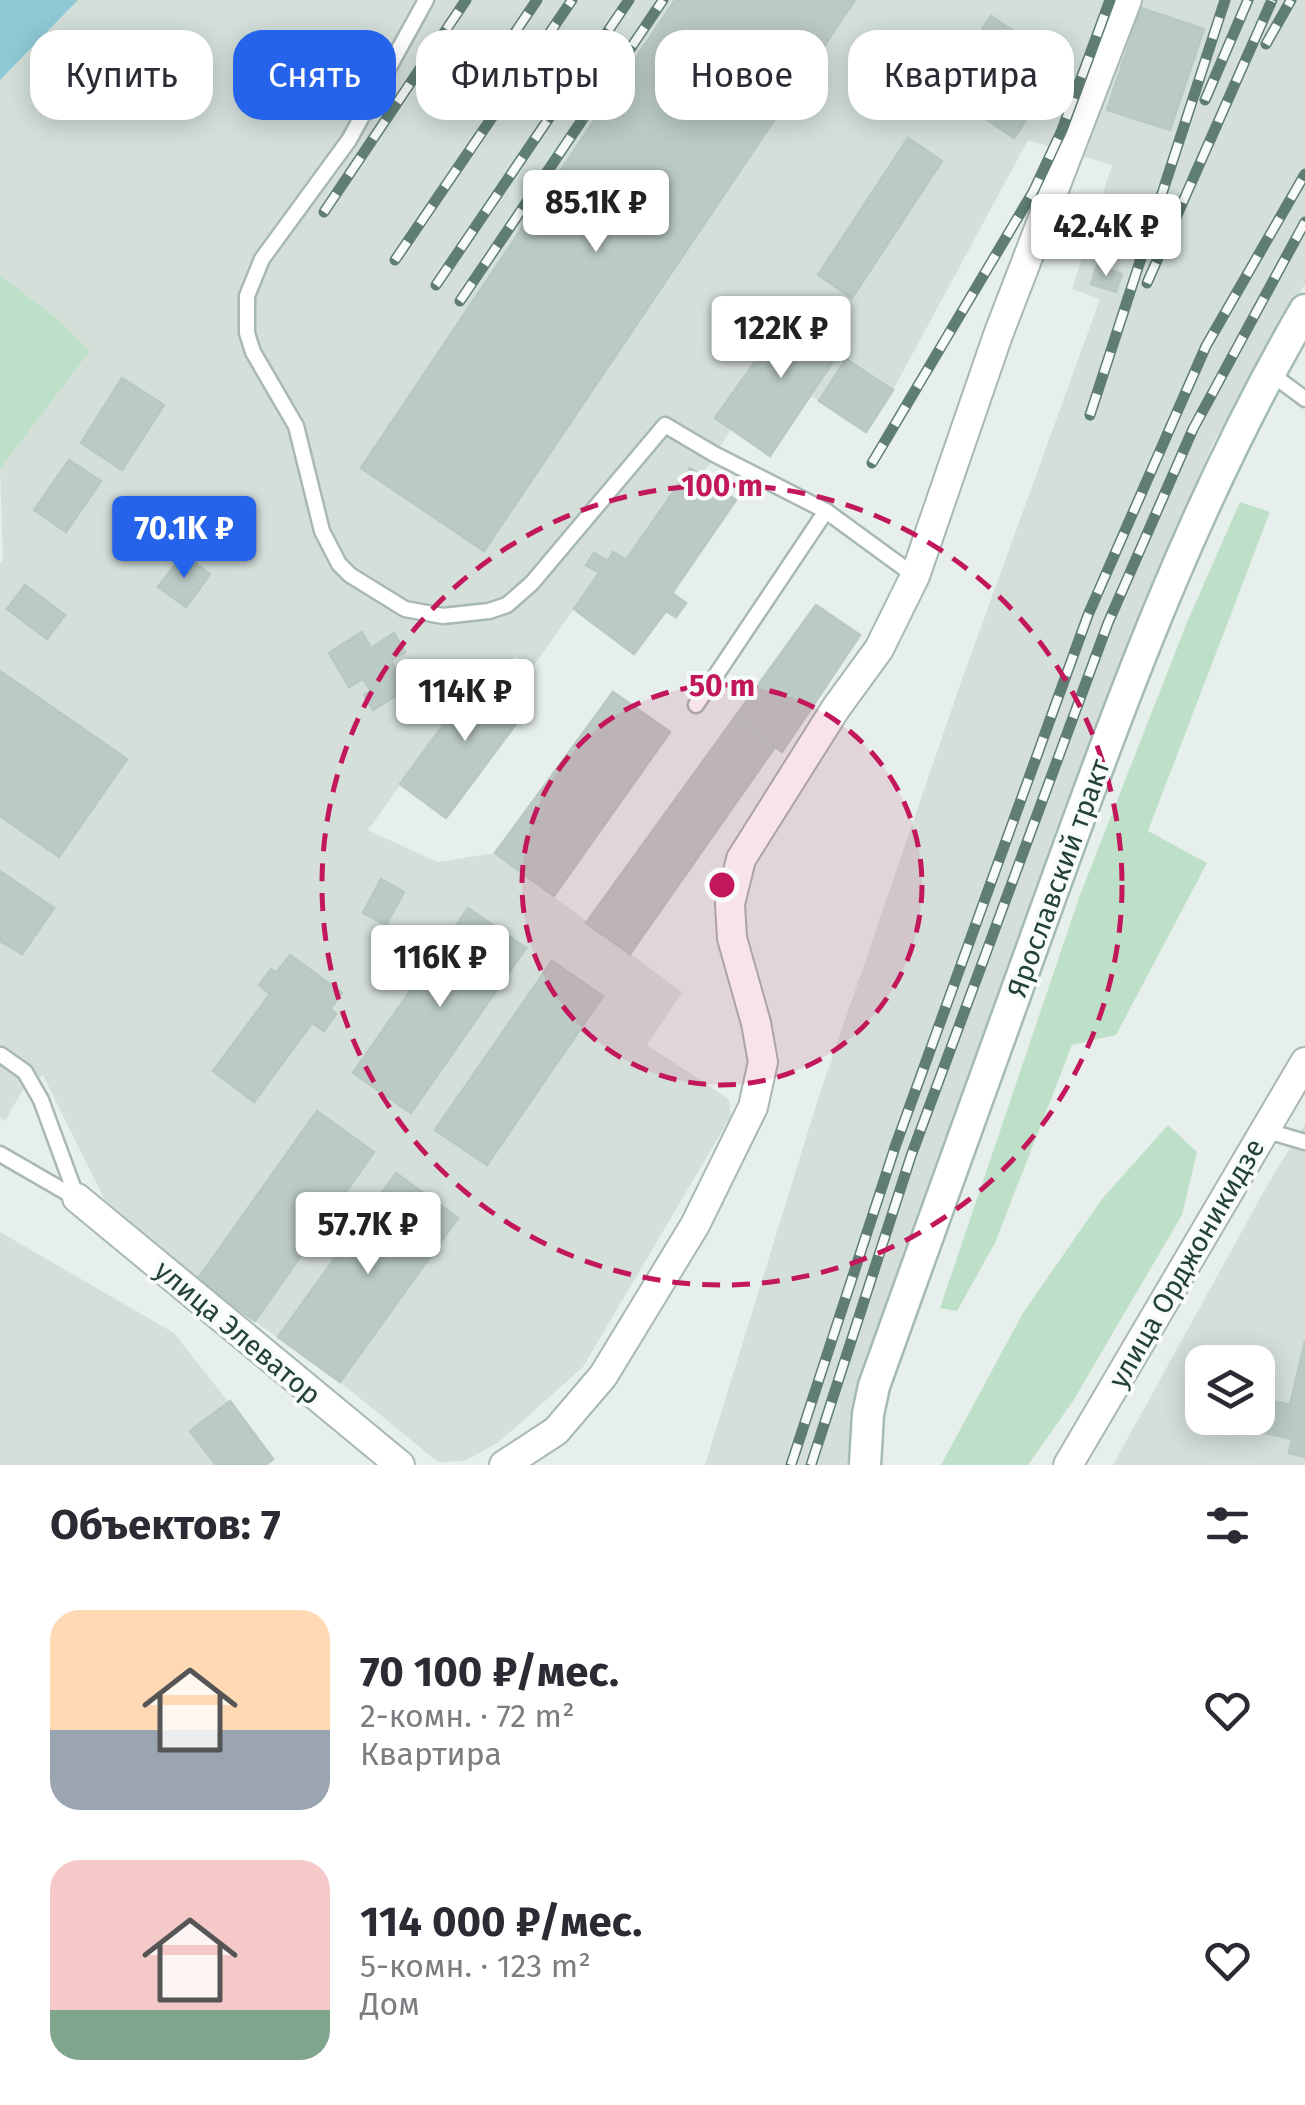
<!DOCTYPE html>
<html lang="ru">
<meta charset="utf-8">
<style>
:root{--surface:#fff;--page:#f2f2f3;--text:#2b2b33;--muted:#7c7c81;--accent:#2563eb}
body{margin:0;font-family:"Fira Sans",sans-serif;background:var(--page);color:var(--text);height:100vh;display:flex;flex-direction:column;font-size:38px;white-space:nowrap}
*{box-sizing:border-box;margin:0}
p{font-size:32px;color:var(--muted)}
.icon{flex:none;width:55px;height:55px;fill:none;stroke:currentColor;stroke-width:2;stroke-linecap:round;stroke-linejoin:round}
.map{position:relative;height:1465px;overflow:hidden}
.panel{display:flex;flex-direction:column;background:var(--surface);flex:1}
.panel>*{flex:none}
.guide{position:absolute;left:30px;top:30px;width:1245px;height:90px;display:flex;gap:20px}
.controls{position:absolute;left:1185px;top:1345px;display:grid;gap:20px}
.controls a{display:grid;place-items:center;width:90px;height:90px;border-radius:20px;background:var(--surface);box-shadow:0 5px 25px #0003;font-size:50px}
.price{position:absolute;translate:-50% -85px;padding:0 22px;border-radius:10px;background:#fff;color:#222;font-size:32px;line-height:65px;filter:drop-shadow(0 2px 5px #0008)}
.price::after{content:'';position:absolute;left:50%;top:60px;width:30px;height:22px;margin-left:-15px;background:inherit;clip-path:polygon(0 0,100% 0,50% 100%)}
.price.current{background:var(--accent);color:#fff}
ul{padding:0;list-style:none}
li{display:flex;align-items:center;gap:30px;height:250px;padding:0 50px}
li span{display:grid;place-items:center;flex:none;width:280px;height:200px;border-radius:30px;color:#555}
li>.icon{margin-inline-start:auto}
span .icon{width:120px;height:120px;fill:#fffc;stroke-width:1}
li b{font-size:42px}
h2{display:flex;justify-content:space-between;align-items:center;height:120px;padding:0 50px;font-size:42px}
.tag{padding:0 35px;border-radius:30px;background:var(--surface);box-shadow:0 5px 25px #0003;font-size:35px;line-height:90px}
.tag.current{background:var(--accent);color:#fff}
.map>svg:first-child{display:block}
.built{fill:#d4dfda;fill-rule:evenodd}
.green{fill:#bfe0c8}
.water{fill:#8ec9d4}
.building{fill:#bbcac4;stroke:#b8c9c2;stroke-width:2.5}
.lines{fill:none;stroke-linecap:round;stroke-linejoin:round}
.lane-casing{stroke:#a8b8b2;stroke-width:19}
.street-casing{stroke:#a8b8b2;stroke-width:32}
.secondary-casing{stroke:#a4bbb3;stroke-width:35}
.lane{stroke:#fff;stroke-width:14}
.street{stroke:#fff;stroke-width:28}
.secondary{stroke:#fff;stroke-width:30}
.rail-casing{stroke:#5f7d75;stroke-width:11}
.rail{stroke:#f7fbf9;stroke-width:8;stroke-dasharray:22;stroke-linecap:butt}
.ring{fill:none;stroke:#c2185b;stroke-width:5;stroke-dasharray:18 12}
.labels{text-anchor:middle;stroke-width:8;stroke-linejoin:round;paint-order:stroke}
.street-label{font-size:28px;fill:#24423a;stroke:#f7fbf9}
.centre{fill:#c2185b;stroke:#f7fbf9;stroke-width:5}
.ring-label{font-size:30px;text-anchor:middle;font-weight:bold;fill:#c2185b;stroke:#f7fbf9;stroke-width:8;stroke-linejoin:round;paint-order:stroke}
</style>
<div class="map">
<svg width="1305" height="1465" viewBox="0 0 1305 1465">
<rect width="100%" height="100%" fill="#e6efeb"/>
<g class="built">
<polygon points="78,0 1305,0 1305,284 1214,441 1173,536 1138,629 857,1465 705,1465 818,1099 961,682 1100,299 1072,289 1112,165 1028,140 893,390 866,432 811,396 770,456 731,429 702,476 690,469 626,560 613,553 608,561 594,553 587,565 599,573 533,667 515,656 490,676 482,671 368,830 437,862 495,853 682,992 647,1045 729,1099 731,1116 583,1367 499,1442 465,1461 438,1462 340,1382 197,1280 104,1199 43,1075 24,1088 5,1121 0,1118 0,564 3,560 0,469 90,351 59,320 0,275 0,80"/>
<path d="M1305 1124V1465H1113L1268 1184ZM1202 1362H1258V1418H1202Z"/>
<polygon points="0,1232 174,1333 273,1459 266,1465 0,1465"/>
</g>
<g class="green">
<polygon points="0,275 59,320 90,351 0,469"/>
<polygon points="1240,502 1270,512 1148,831 1207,863 1116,1035 1072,1045 995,1243 957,1311 940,1308 1080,895 1188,620"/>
<polygon points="1168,1125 1197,1152 1182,1215 1073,1401 1028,1465 941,1465 1023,1313 1102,1199"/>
</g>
<polygon class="water" points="0,0 78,0 0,80"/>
<g class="building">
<polygon points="675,0 855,0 484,551 361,468"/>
<polygon points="1141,8 1204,29 1170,130 1107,110"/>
<polygon points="991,16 1063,64 1014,138 942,89"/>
<polygon points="908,138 942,161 852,298 818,275"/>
<polygon points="1097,266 1122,274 1116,292 1091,284"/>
<polygon points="794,307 846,342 770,456 715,418"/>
<polygon points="846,359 893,390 866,432 819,401"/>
<polygon points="122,378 164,405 122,470 81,443"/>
<polygon points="69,460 101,481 66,532 34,510"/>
<polygon points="690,468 736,500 672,593 686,603 676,617 666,611 634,654 574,609 599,573 586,565 594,553 608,561 613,552 626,560"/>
<polygon points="183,554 210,574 186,607 158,587"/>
<polygon points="25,585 65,615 47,639 7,609"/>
<polygon points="816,605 860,635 782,752 735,717"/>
<polygon points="362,632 371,648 394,633 405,652 391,661 398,672 408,665 418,682 373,710 364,695 371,691 363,679 349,687 329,653"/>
<polygon points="0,671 127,759 59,857 0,816"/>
<polygon points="483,671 530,705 446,818 400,784"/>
<polygon points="613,692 670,732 554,896 495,853"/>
<polygon points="735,717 775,747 630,954 586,923"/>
<polygon points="0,871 54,908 22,954 0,941"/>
<polygon points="381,879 404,892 386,925 363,913"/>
<polygon points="468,908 526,948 411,1113 353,1073"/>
<polygon points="290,955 342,993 330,1009 336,1014 324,1031 312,1023 254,1102 213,1071 270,994 259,985 271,969 276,973"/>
<polygon points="552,961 603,996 487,1165 435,1130"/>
<polygon points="317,1111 374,1152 255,1321 197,1280"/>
<polygon points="396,1173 458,1218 340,1382 278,1337"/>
<polygon points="1305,1341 1305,1457 1289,1453 1292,1439 1230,1425 1232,1418 1258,1418 1258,1397 1290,1405"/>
<polygon points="230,1401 273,1459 266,1465 216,1465 190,1431"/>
</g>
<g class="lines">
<g class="lane-casing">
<g id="lane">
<polyline points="426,0 349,140 262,259 247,296 247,333 253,352 296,426 322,531 339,564 350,575 405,609 443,616 489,611 507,605 532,583 665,425 714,454 826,511"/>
<polyline points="1270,373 1305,399"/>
<polyline points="696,705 826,511 915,576"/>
<polyline points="1,1055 25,1072 41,1100 77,1198"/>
<polyline points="1264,1130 1305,1142"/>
<polyline points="0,1154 76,1198"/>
</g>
</g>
<g class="street-casing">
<g id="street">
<polyline points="77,1198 400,1465"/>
<polyline points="504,1465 556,1431 603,1376 695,1225 753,1107 763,1062 756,1023 732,938 730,904 741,859 836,708 879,649 915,576 998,335 1127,0"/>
<polyline points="1068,1465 1305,1062"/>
</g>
</g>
<g class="secondary-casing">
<path id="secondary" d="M865 1465 868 1414 874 1386C932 1224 991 1062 1049 901 1124 694 1194 501 1305 310"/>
</g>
<use href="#lane" class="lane"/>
<use href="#street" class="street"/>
<use href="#secondary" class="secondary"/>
<g class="rail-casing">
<g id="rail">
<polyline points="1266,44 1291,0"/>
<polyline points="491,68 537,0"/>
<polyline points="1205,100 1248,0"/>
<polyline points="324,212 466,0"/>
<polyline points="395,260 572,0"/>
<polyline points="1147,283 1272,0"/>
<polyline points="436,285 629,0"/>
<polyline points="460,301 663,0"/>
<polyline points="1090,415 1225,0"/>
<polyline points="872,463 1033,192 1062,130 1110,0"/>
<polyline points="791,1465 895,1147 1088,615 1206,346 1305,174"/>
<polyline points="811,1465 911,1156 1108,623 1193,429 1305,222"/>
</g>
</g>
<use href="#rail" class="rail"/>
</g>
<circle cx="722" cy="885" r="200" fill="#c2185b" fill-opacity=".12"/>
<g class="ring">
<circle cx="722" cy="885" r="200"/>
<circle cx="722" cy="885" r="400"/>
</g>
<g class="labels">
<g class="street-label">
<text transform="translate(1058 878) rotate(-70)" y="10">Ярославский тракт</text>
<text transform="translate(1186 1263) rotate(-60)" y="10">улица Орджоникидзе</text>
<text transform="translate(238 1332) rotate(40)" y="10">улица Элеватор</text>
</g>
</g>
<circle cx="722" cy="885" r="15" class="centre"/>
<g class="ring-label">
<text x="722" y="496">100 m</text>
<text x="722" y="696">50 m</text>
</g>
</svg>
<div class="controls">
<a><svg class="icon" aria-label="layers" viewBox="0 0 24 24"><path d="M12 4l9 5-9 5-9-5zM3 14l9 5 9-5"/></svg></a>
</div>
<b class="price" style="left:596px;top:255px">85.1K ₽</b>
<b class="price" style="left:1106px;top:279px">42.4K ₽</b>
<b class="price" style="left:781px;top:381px">122K ₽</b>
<b class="price current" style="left:184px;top:581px">70.1K ₽</b>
<b class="price" style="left:465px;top:744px">114K ₽</b>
<b class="price" style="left:440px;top:1010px">116K ₽</b>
<b class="price" style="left:368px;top:1277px">57.7K ₽</b>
<div class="guide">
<a class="tag">Купить</a>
<a class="tag current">Снять</a>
<a class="tag">Фильтры</a>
<a class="tag">Новое</a>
<a class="tag">Квартира</a>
</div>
</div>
<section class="panel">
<h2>Объектов: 7<svg class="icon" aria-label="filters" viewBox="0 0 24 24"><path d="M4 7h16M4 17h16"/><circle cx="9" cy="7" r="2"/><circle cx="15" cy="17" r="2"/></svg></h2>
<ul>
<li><span style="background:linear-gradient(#ffd9b3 60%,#9aa5b1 0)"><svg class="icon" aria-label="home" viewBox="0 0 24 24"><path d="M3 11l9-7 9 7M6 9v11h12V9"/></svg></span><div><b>70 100 ₽/мес.</b><p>2-комн. · 72 m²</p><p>Квартира</p></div><svg class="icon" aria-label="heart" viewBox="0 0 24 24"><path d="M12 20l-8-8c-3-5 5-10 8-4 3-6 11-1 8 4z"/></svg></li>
<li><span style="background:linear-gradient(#f6c9c9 75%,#7fa58c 0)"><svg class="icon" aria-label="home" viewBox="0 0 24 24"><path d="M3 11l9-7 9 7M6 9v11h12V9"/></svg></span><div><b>114 000 ₽/мес.</b><p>5-комн. · 123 m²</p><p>Дом</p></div><svg class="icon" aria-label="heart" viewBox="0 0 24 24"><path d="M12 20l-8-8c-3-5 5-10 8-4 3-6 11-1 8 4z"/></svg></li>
</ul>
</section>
